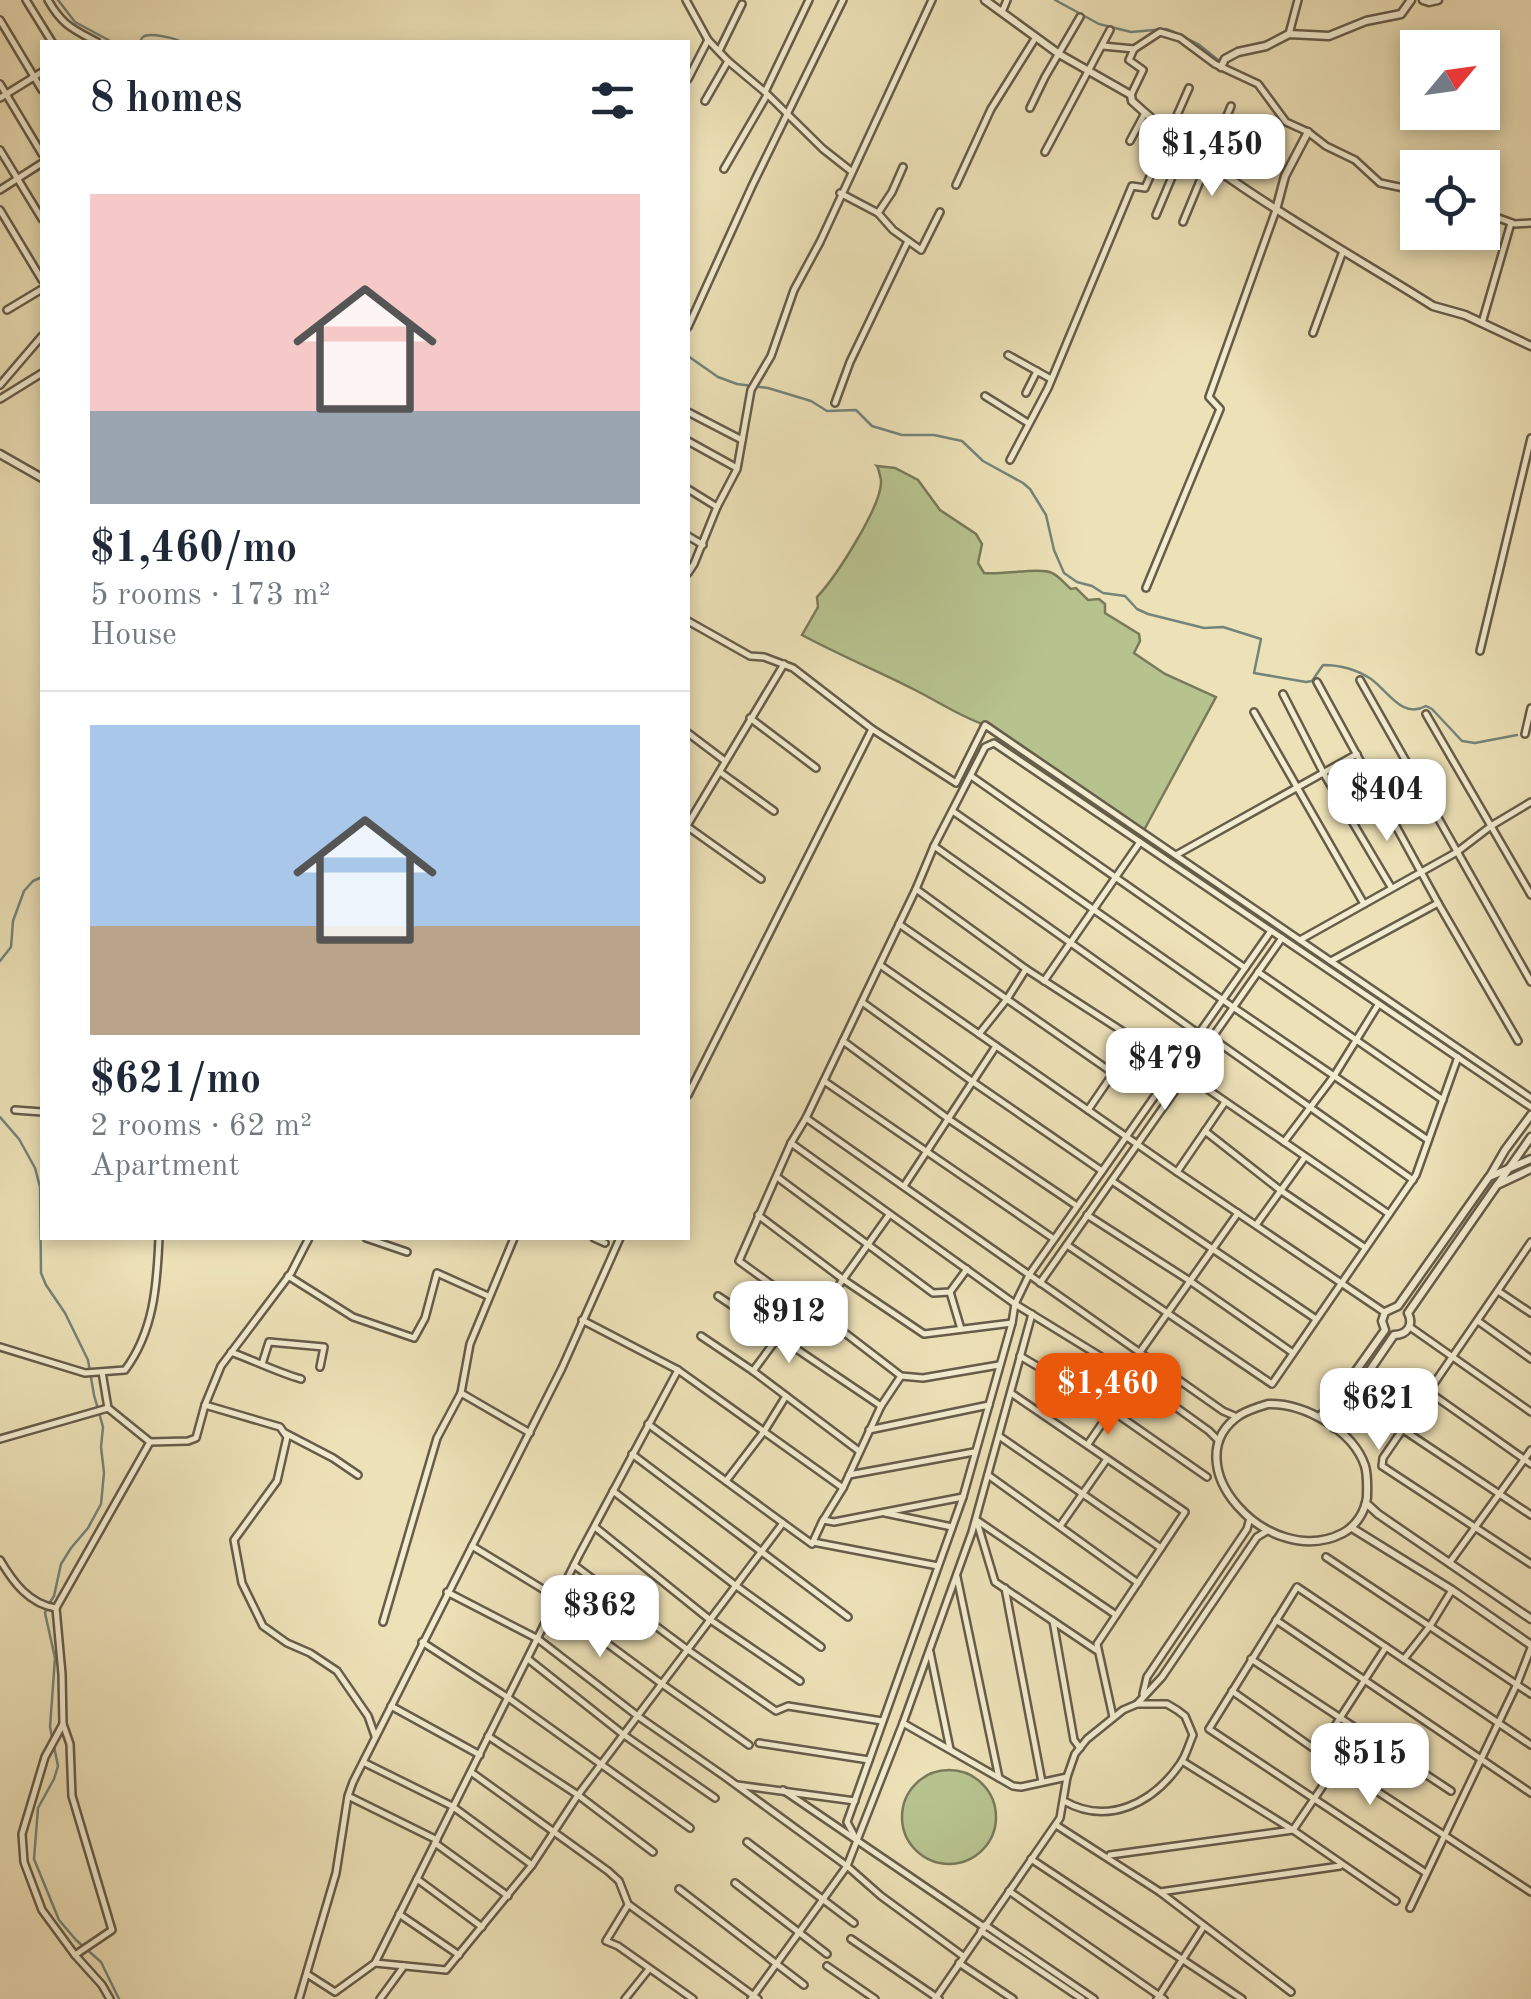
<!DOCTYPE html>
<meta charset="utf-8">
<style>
:root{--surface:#fff;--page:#f6f6f7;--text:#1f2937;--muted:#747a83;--line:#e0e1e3;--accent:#ea580c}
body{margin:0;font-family:"Old Standard TT",serif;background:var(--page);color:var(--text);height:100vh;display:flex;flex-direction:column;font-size:38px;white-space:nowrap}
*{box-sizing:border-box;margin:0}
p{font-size:32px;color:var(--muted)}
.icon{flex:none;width:55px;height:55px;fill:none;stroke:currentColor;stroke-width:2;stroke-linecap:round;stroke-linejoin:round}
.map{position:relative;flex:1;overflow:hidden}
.sheet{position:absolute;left:40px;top:40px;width:650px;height:1200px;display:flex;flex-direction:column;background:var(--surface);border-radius:0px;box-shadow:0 5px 15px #0003}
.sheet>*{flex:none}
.needle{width:65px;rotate:61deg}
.controls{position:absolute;left:1400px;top:30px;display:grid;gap:20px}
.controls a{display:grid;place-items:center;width:100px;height:100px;border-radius:0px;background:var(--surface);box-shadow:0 5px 15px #0003;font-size:50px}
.price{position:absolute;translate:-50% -85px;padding:0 22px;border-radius:20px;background:#fff;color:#222;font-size:32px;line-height:65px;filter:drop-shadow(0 2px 5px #0008)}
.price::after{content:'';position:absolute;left:50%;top:60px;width:30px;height:22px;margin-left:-15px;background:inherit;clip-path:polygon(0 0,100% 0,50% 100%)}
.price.selected{background:var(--accent);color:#fff}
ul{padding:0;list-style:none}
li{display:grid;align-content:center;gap:20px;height:530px;padding:0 50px}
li+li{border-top:2px solid var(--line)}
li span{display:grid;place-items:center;height:310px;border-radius:0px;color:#555}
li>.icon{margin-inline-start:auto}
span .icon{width:180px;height:180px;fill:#fffc;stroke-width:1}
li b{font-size:42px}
h2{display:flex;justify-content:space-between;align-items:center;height:120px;padding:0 50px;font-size:42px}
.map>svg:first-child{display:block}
.green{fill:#b7c38f;stroke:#787a5a;stroke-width:2.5}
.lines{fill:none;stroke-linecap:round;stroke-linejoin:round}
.stream{stroke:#73847b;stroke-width:2.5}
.minor-casing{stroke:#665c4a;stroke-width:10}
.tertiary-casing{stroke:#665c4a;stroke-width:11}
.minor{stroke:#f3ecd0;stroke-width:5}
.tertiary{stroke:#f3ecd0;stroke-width:6}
</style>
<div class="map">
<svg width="1531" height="1999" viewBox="0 0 1531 1999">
<rect width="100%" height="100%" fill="#ede1b7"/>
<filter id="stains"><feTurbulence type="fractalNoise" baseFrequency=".002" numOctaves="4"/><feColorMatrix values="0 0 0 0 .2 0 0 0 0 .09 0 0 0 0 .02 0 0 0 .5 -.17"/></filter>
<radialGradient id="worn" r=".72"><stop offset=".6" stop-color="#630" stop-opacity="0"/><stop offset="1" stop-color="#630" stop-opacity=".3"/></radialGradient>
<g class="green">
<path d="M877 466 895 468 918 480 940 510 976 534 982 544 978 563 984 573C1002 575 1041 567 1052 573 1059 576 1065 584 1071 589L1076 588 1088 600 1099 599 1105 604V613L1139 634 1140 641 1134 653 1165 674 1216 697 1143 832 985 725C959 716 939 702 915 690 878 671 839 655 802 635L818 607 817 597C835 578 882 506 881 481 881 479 878 467 877 466Z"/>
<circle cx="949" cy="1817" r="47"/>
</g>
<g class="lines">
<g class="stream">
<polyline points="58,0 75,22 112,42"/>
<polyline points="1055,0 1099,24 1131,32 1166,29 1174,32 1198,44 1227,67 1257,81"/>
<path d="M140 42C141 41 141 38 143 37 149 32 175 38 181 42"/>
<path d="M688 356 718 377 737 384 768 388 811 401 827 411 856 410 872 426 902 435H934L962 441 983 461 1023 483 1030 489 1046 515 1054 550 1064 573 1077 582 1092 586 1103 593 1125 596 1137 609 1148 614 1204 628 1223 627 1261 639 1254 673 1306 682 1312 681 1323 665C1340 665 1356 669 1371 679 1389 692 1402 719 1426 706L1432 709 1462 741 1475 743 1517 735"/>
<polyline points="0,961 11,947 13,921 24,891 33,881 42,877"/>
<polyline points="0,1117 19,1139 35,1168 40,1187 41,1273 46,1285 65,1313 88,1360 94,1395 103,1427 101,1447 104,1473 101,1504 88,1528 71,1548 61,1564 54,1596 47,1607 45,1613 55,1658 50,1727 58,1766 54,1779 38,1808 34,1859 59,1920 76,1940 101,1962 119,1999"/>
</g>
<g class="minor-casing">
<g id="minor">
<polyline points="26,0 52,42"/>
<path d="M48 0C62 25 73 29 97 42"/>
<polyline points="686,0 708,40 728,61 765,92 823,149 851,171"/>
<polyline points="1002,12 1007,0"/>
<polyline points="0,20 42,90"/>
<polyline points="1289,34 1298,0"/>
<polyline points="1103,46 1134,49 1160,32 1180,38 1215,64 1258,84 1286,122 1308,132 1326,146 1355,160 1380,183 1418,191"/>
<polyline points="719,51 742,4"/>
<polyline points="688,79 708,40"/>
<polyline points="0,84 42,154"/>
<polyline points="765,92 809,0"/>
<polyline points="1131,95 1143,70 1129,60 1134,49"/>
<polyline points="0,98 42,72"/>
<polyline points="705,101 728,61"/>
<polyline points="1030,108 1045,77 1080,17"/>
<polyline points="1130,141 1145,113"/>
<polyline points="0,150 42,219"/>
<polyline points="1045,152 1110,30"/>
<polyline points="724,169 767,95"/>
<polyline points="956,185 991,109 1036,37"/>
<polyline points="0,190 42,163"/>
<polyline points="840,193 878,213 893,230 921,250 940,212"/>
<polyline points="0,210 42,280"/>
<polyline points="1482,212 1515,224 1531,223"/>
<polyline points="878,213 892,192 903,167"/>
<polyline points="1156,215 1185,146"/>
<polyline points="1183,222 1231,106"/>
<polyline points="1482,223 1486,212"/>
<polyline points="1452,233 1453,232"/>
<polyline points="1476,242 1479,232"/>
<polyline points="7,310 42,289"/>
<polyline points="1482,323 1511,223"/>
<polyline points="688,327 752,186 843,0"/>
<polyline points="1313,333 1343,251"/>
<polyline points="1008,355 1051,379"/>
<polyline points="0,385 42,336"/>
<polyline points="1026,393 1037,371"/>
<polyline points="985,396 1028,423"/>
<polyline points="0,399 42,373"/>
<polyline points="835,403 850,362 908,241"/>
<polyline points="688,412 742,440"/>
<polyline points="688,441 735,467"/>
<polyline points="1010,460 1048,388 1132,186 1145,188 1189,88"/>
<polyline points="688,489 717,507"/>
<polyline points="688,536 703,545"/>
<polyline points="688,573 694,564 717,507 737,469 751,390 771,356 794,290 820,242 932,0"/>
<polyline points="1146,588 1220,409 1209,397 1276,210"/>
<polyline points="688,621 750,656 764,657 793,668 872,729 956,783 985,725 1531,1098"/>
<polyline points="1480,651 1531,438"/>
<polyline points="1360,680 1531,982"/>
<polyline points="1317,682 1438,903 1518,1041"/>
<polyline points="1283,694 1324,774 1391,887"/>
<polyline points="1254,712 1364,904"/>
<polyline points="1426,714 1531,895"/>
<polyline points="750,718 816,768"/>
<polyline points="688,733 725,761"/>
<polyline points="1525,734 1531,708"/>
<polyline points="720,772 774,811"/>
<polyline points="971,776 1245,968"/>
<polyline points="954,812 1233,1007 1428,1140"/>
<polyline points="688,824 784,664"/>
<polyline points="688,827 761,879"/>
<polyline points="934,846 1199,1034"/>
<polyline points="1176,855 1357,754"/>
<polyline points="916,889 1026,969 1136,1040 1389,1214"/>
<polyline points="899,924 1113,1073"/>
<polyline points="1300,940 1457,852 1491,826 1531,802"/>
<polyline points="1331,961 1438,903"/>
<polyline points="880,965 1177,1172 1384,1312"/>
<polyline points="1258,972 1443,1100"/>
<polyline points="1044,981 1140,842"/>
<polyline points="862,1002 973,1082 1102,1171"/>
<polyline points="979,1034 1007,999 1026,969"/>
<polyline points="1212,1038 1413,1180"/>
<polyline points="843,1041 950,1120 1077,1206"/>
<polyline points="824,1081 1054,1239"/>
<polyline points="688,1095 872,729"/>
<polyline points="15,1110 42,1112"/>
<polyline points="1088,1110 1136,1040"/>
<polyline points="806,1118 1223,1411 1237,1417"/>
<polyline points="1205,1131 1280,1190 1364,1247"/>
<polyline points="1284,1142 1334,1076 1378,1005"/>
<polyline points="791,1143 1015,1304 1134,1377 1209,1431 1219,1441"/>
<polyline points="1177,1172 1225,1102"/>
<polyline points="777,1177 933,1293 950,1292 967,1269"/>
<polyline points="1112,1181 1316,1319"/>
<polyline points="904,1186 996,1046"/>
<polyline points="758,1215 844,1280 924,1334 1012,1323"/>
<polyline points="1087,1215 1190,1281 1293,1353"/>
<polyline points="1256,1225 1305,1157"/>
<polyline points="309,1238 291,1273 221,1366 205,1405 280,1427 287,1437 277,1481 234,1540 242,1583 263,1626 287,1643 310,1653 337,1671 368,1716 375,1736"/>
<polyline points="366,1238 407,1252"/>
<polyline points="594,1238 605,1243"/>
<polyline points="1531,1242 1383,1458 1382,1466 1531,1564"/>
<polyline points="1067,1245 1272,1384 1416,1175 1458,1057"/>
<polyline points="288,1276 353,1317 414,1338 425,1318 437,1273 488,1296"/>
<polyline points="1040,1283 1282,938"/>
<polyline points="1498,1291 1531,1313"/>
<polyline points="950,1292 961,1329"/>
<polyline points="718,1296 881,1406"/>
<polyline points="801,1306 739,1261 791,1143 806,1118 916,889 934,846 985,747 994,743 1531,1107"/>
<polyline points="819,1313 901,1376 923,1378 999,1365"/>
<polyline points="582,1320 678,1370 843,1488 824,1519"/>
<polyline points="1478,1321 1531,1359"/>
<polyline points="1410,1327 1531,1412"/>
<polyline points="701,1336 753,1371 859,1451"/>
<path d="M0 1347 85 1373 125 1370C154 1331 157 1285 159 1238"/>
<path d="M231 1352C255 1361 277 1372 301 1379"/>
<polyline points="1140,1352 1238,1213"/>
<polyline points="1020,1356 1111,1410 1207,1477"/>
<polyline points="262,1364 269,1342 324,1347 320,1367"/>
<polyline points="753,1371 801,1306 819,1313 889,1215"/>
<polyline points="102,1372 108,1408 150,1442"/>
<polyline points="1429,1392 1531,1464"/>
<polyline points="461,1393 530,1433"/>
<polyline points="1011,1393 1185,1512 1097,1644 1113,1717"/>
<polyline points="648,1424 783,1523"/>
<polyline points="1402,1429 1531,1515"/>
<polyline points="869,1430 989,1405"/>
<polyline points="285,1433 333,1458 358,1475"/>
<polyline points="999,1436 1161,1548"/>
<polyline points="0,1439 108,1408"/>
<polyline points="1088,1444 1134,1377"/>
<polyline points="632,1454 848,1617"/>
<polyline points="849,1475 974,1452"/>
<polyline points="988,1475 1138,1583"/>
<polyline points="726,1481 765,1430 786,1396"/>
<polyline points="843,1488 881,1406 901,1376"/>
<polyline points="613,1491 735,1585 821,1647"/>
<polyline points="885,1513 952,1527"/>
<polyline points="978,1521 1116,1615"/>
<polyline points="977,1522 995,1582 1096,1650"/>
<polyline points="1060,1526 1107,1459"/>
<polyline points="595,1527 709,1619 800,1681"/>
<polyline points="813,1542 938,1566"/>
<polyline points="472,1546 559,1599 559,1608 662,1684 749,1745"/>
<polyline points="1326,1557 1531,1694"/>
<path d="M0 1560C13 1582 29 1604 56 1608"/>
<polyline points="1450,1562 1531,1450"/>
<polyline points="574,1565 688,1650 776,1711 788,1706 882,1721"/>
<polyline points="957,1577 999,1778"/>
<polyline points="1005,1588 1042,1782"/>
<polyline points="447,1592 538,1639 639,1717 724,1776 847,1866 881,1896 963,1956"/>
<polyline points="1276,1620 1531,1793"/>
<polyline points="1053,1621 1074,1740 1080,1748"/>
<polyline points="383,1622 437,1438 461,1393 470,1344 514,1238"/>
<polyline points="422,1642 507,1697 690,1828"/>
<polyline points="930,1652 950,1749"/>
<polyline points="528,1659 624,1735 715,1798"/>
<polyline points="1251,1659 1451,1791"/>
<polyline points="1404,1659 1430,1626 1452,1590"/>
<polyline points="1232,1691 1337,1765 1531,1892"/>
<polyline points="1143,1694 1147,1677 1247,1529 1250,1518"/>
<polyline points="1137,1704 1162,1677 1257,1537 1267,1531"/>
<polyline points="391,1706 480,1755"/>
<polyline points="903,1723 1013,1786 1021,1787 1067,1777"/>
<polyline points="63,1724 70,1744 72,1796 112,1930 75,1955"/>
<polyline points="488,1736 578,1795 653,1852"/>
<polyline points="759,1743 869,1760"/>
<polyline points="1318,1752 1386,1647"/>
<polyline points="1182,1761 1293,1830 1396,1901"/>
<polyline points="365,1763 452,1806 532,1865"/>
<polyline points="471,1772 608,1871 619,1881 628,1904 758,1999"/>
<polyline points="737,1785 855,1801"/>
<polyline points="783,1790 984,1927"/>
<polyline points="350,1797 437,1840"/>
<polyline points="1056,1825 1160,1892 1291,1992"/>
<polyline points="857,1841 847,1822 963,1497 1012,1323 1015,1304 1029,1275 1271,931"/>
<polyline points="747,1842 854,1923"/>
<polyline points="435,1843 508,1896"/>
<polyline points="1110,1855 1293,1830 1337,1765"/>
<polyline points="1031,1859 1242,1999"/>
<polyline points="1426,1873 1209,1729 1297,1587 1531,1745"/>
<polyline points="417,1879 482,1927"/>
<polyline points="735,1883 827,1954"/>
<polyline points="679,1889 804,1985"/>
<polyline points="1009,1891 1164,1999"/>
<polyline points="1160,1892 1340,1866"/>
<polyline points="628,1905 606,1941 618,1946 693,1999"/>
<polyline points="1410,1908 1517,1684 1531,1648"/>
<polyline points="399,1914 459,1955"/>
<polyline points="985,1925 1094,1999"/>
<polyline points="981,1931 1082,1999"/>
<polyline points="851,1939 939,1999"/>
<polyline points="375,1963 446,1970 532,1865 578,1795 783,1523 812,1544 823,1520 834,1522 963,1497"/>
<polyline points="959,1963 1013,1999"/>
<polyline points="827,1966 875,1999"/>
<polyline points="307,1974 335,1992 375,1963 579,1555 678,1370"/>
<polyline points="110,1999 102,1985 75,1955 42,1910 24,1862 22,1834 45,1757 63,1724 62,1674 56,1608 150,1442 188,1441 196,1438 205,1405"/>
<polyline points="299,1999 336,1873 348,1796 353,1782 562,1368 620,1238"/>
<polyline points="380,1999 404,1966"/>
<polyline points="625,1999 649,1969"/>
<polyline points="751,1999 847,1866 903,1723 972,1532 1032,1314"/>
<path d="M935 1999 1060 1818 1067 1777 1075 1754 1087 1739 1123 1710 1137 1704H1167L1177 1710 1185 1716 1193 1735C1189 1744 1186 1756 1180 1764 1153 1803 1108 1826 1064 1801"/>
<polyline points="1157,1999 1204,1926"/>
</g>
</g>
<g class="tertiary-casing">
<g id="tertiary">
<path d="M985 0 1059 54 1131 95 1132 101C1222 184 1330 241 1433 306L1465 315 1531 346"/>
<polyline points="1423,0 1429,2 1438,0"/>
<polyline points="1221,67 1225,59 1238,52 1266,46 1289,34 1329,36 1366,21 1401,14 1411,0"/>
<polyline points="1276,210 1285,176 1308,132"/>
<polyline points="0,454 42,478"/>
<polyline points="1490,1176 1505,1150 1531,1115"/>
<polyline points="1498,1184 1531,1137"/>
<path d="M1268 1404C1304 1403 1353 1430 1365 1466 1368 1476 1367 1487 1367 1497 1365 1512 1356 1526 1343 1533 1268 1572 1171 1461 1240 1415 1248 1410 1258 1407 1268 1404Z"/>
<polyline points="1319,1417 1331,1406 1385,1330 1382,1321 1385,1312 1398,1306 1489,1177 1531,1159"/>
<path d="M1334 1428 1340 1414 1394 1335C1407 1335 1414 1325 1408 1313L1497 1185 1531 1169"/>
<polyline points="1366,1503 1378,1514 1531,1619"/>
<polyline points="1352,1528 1452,1590 1531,1645"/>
</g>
</g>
<use href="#minor" class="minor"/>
<use href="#tertiary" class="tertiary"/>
</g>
<rect width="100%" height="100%" filter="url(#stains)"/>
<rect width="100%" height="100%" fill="url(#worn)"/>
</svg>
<div class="controls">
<a><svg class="needle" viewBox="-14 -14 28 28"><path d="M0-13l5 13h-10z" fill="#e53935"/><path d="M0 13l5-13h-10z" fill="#747a83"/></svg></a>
<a><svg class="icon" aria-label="locate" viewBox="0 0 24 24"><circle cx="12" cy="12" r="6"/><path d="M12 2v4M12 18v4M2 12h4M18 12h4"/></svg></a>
</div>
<b class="price" style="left:1212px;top:199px">$1,450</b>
<b class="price" style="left:1387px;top:844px">$404</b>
<b class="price" style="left:1165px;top:1113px">$479</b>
<b class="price" style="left:789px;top:1366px">$912</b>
<b class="price selected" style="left:1108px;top:1438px">$1,460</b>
<b class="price" style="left:1379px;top:1453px">$621</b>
<b class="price" style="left:600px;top:1660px">$362</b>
<b class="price" style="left:1370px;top:1808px">$515</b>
<section class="sheet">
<h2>8 homes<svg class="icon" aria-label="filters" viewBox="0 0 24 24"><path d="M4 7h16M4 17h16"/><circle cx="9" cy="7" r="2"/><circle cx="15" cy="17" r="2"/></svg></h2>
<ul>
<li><span style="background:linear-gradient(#f6c9c9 70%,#9aa5b1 0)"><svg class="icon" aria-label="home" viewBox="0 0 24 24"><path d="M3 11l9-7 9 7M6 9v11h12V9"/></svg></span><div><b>$1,460/mo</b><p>5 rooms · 173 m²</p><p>House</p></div></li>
<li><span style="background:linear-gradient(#a9c7e8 65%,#b9a48a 0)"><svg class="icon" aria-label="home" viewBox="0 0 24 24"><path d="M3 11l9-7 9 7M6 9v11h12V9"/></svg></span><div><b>$621/mo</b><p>2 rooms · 62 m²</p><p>Apartment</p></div></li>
</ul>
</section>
</div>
